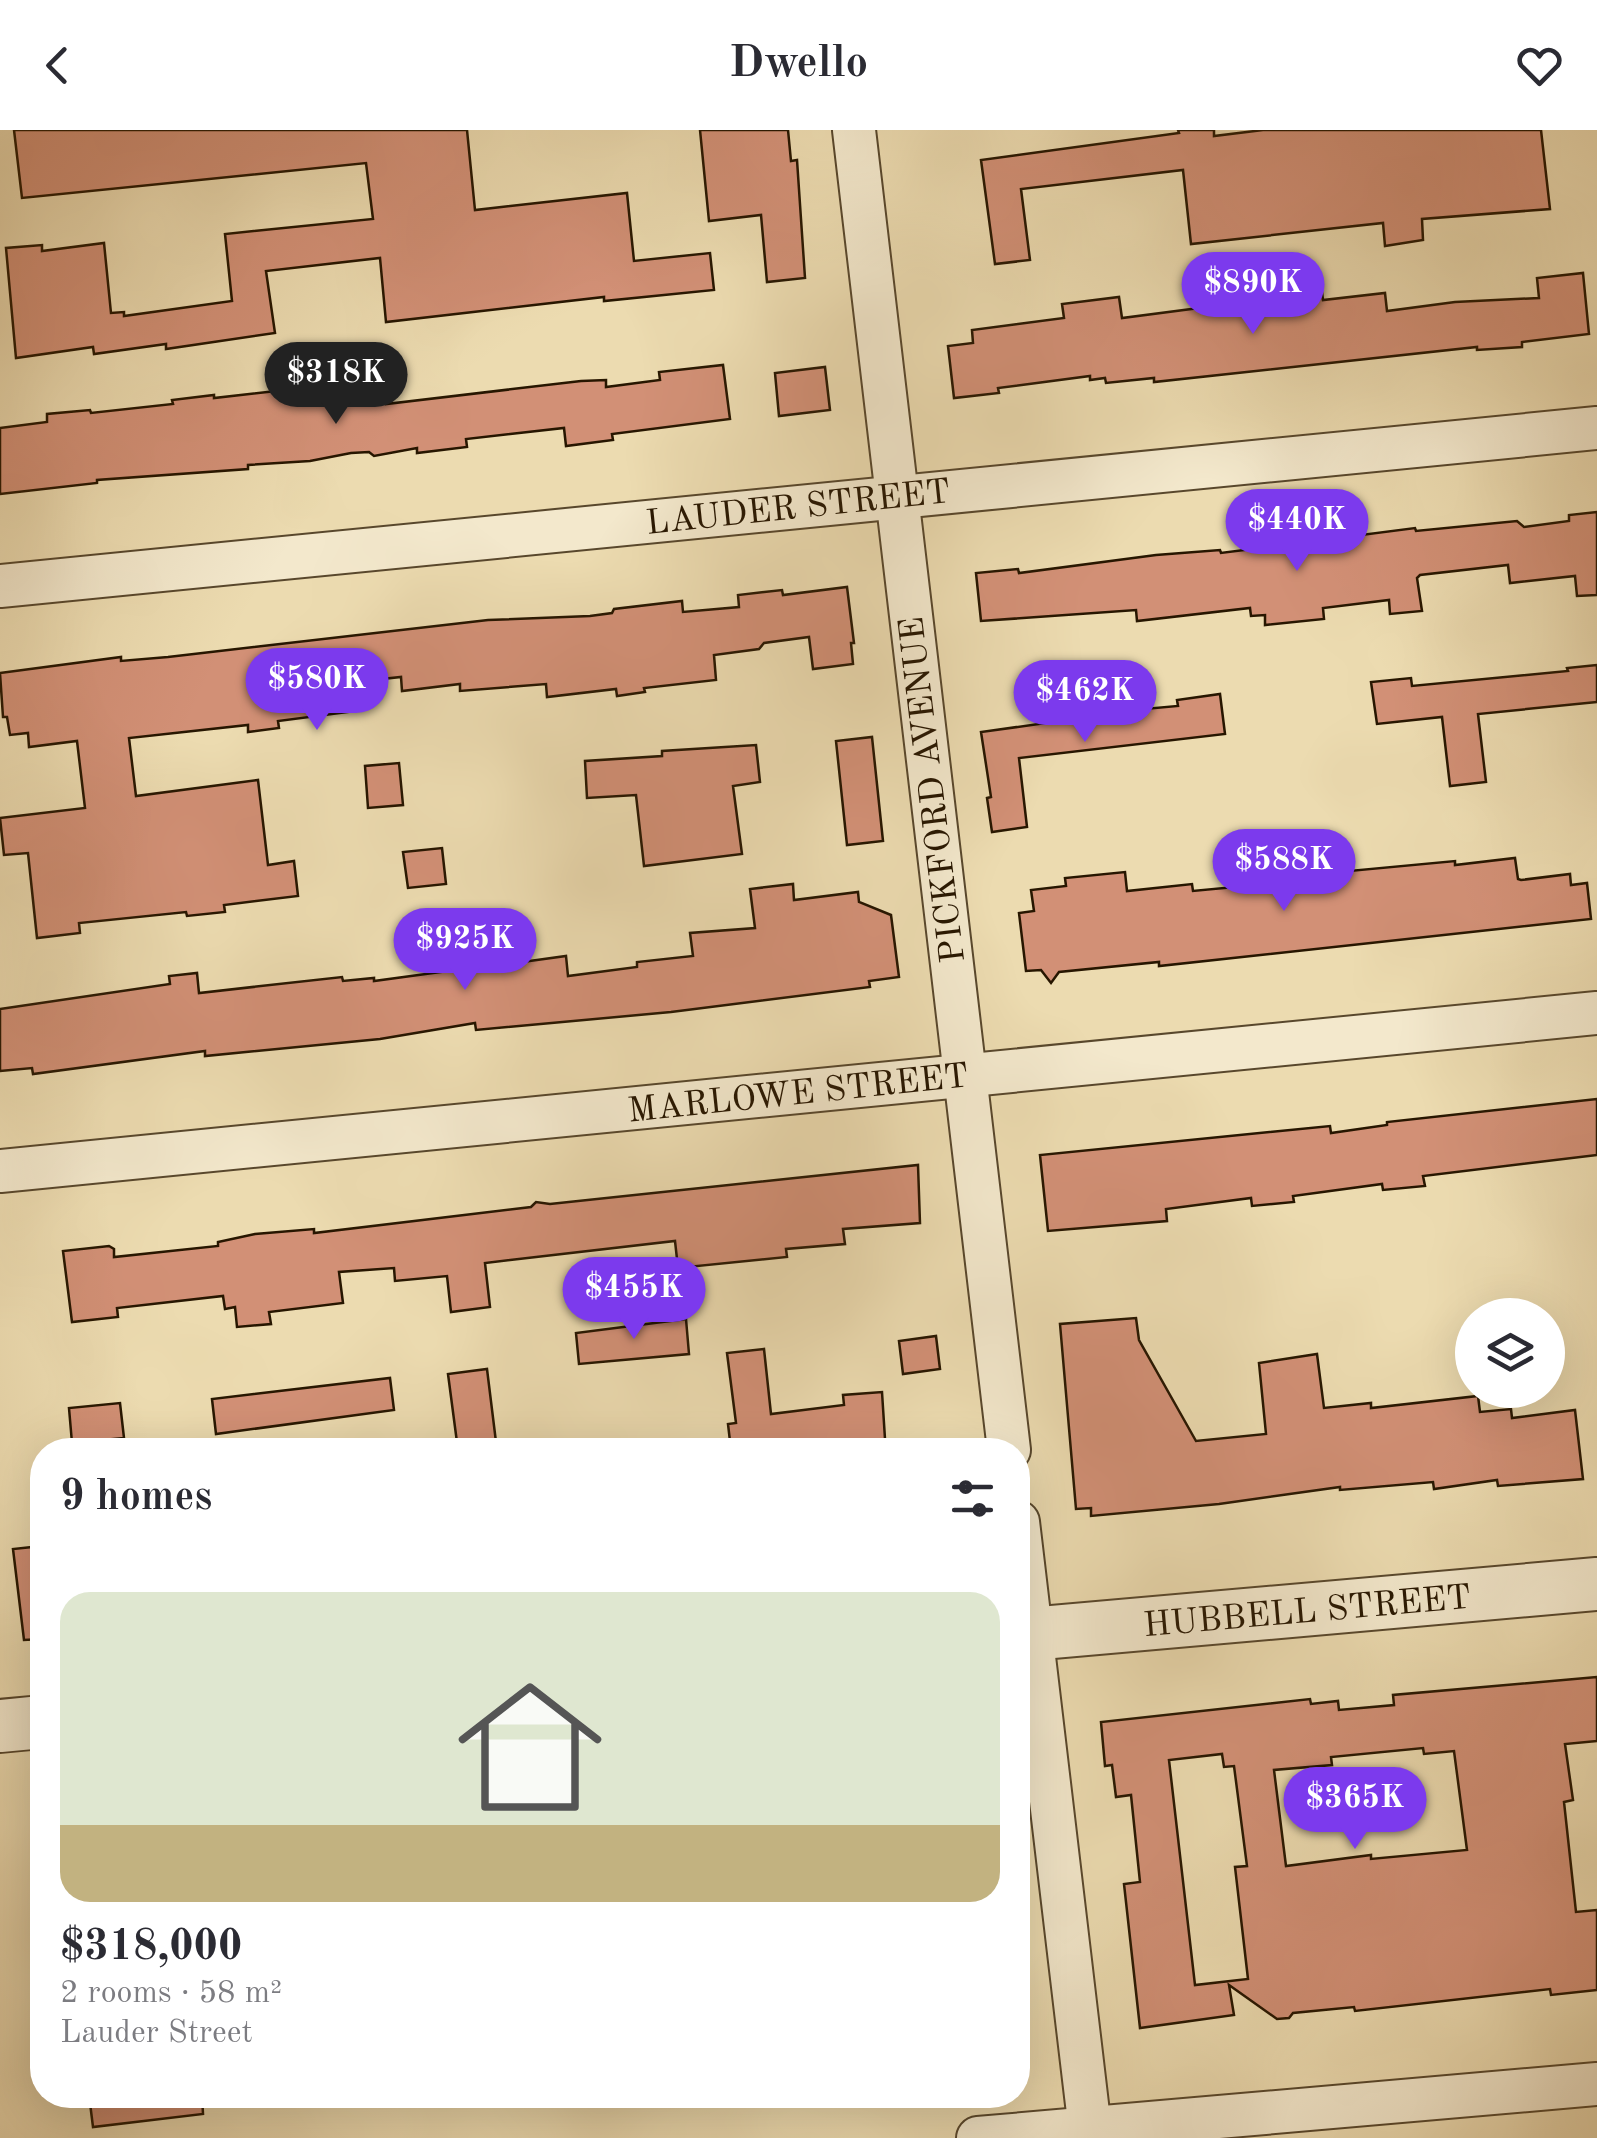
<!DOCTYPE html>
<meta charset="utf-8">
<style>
:root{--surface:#fff;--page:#f7f7f7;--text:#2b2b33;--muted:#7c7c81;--line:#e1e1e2;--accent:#7c3aed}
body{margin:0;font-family:"Old Standard TT",serif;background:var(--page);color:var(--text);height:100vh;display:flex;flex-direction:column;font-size:38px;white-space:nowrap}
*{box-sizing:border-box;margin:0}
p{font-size:32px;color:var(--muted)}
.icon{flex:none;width:55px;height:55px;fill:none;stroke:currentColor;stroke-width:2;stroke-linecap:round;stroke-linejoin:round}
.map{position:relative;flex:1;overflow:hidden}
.panel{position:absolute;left:30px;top:1308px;width:1000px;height:670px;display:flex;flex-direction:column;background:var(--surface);border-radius:40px;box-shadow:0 10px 40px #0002}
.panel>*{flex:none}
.tools{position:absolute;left:1455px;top:1168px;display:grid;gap:20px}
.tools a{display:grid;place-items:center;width:110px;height:110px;border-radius:50%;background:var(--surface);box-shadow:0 10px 40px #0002;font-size:50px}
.price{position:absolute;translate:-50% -85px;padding:0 22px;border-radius:35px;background:var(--accent);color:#fff;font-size:32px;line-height:65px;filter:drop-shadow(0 2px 5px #0008)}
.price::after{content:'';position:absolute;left:50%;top:60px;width:30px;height:22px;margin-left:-15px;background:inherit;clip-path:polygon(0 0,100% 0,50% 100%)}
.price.active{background:#222;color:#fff}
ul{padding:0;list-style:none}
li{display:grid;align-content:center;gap:20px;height:530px;padding:0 30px}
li+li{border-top:2px solid var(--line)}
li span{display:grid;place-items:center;height:310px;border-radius:30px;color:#555}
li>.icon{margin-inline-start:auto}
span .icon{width:180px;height:180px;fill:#fffc;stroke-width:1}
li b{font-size:42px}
h2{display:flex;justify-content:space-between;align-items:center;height:120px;padding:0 30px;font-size:42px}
header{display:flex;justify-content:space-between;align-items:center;height:130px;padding:0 30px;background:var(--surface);font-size:45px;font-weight:700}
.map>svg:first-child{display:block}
.building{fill:#d29076;stroke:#271600;stroke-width:2.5;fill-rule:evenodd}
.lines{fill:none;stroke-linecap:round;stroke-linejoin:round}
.minor-casing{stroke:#58472c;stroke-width:46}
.tertiary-casing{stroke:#58472c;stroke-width:56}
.minor{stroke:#f3e8cc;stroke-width:42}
.tertiary{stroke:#f3e8cc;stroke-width:52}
.labels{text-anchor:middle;stroke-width:10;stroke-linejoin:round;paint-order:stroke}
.street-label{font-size:35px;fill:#271600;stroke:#f3e8cc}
</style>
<header><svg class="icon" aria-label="back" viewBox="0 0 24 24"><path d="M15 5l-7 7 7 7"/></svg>Dwello<svg class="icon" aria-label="heart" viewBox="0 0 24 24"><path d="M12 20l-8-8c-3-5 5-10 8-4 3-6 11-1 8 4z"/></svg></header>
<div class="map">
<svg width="1597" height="2008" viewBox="0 0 1597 2008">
<rect width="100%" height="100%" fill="#ecdbb0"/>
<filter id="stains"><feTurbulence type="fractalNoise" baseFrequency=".002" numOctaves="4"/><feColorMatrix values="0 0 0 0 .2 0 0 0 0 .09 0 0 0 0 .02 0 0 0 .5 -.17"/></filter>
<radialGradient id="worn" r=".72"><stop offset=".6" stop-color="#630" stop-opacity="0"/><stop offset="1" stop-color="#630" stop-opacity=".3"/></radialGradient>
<g class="building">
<polygon points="14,0 467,0 475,80 627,63 634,131 710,123 714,160 604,171 604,167 386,192 380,128 266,141 275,203 166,219 166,214 94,224 93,217 16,228 6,118 42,115 42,121 104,113 111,183 124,182 124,186 232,171 225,104 373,89 366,33 22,68"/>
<polygon points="700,0 788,0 791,31 797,30 805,148 767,152 761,85 709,91"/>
<polygon points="1178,0 1214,0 1214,6 1263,0 1541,0 1550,79 1422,89 1423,110 1385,116 1383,93 1191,114 1183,40 1021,59 1030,130 995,134 981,30 1179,3"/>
<polygon points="1583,143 1589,204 1522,212 1522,217 1477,220 1477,217 1154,252 1154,248 1106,253 1105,248 1090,250 1090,246 998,258 999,263 954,268 948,216 973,213 972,200 1064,188 1062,174 1119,167 1122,188 1322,162 1323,170 1385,163 1387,181 1455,172 1539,168 1537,148"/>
<polygon points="723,235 730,289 612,304 613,310 566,316 564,298 466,309 467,317 417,323 417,318 374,326 369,322 351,323 310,331 248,335 248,339 97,350 97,353 0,364 0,298 47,292 47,284 90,280 91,283 173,274 172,270 214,265 214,268 311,257 312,262 384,254 386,274 581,251 606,250 606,257 660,250 659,242"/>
<polygon points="825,237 830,280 779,286 775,243"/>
<polygon points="1597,382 1597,465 1577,466 1575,446 1510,453 1508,435 1420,445 1417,448 1422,481 1390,484 1389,470 1323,478 1324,489 1265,495 1265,485 1251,486 1250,478 1137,491 1136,480 981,491 976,443 1018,439 1019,443 1156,425 1220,420 1221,423 1415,398 1416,401 1517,391 1524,397 1569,391 1569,385"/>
<polygon points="847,457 854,513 851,513 853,534 813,539 809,507 764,513 759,519 714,525 716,550 644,558 645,562 617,566 616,559 547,567 546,554 460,561 460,554 402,561 401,547 345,553 348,582 278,591 279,598 248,602 248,595 129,608 136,666 258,650 268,735 294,731 298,766 224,775 225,782 187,786 186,782 79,793 80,803 37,808 28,723 4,725 0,688 85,678 77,611 29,617 28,603 10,605 7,587 3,587 0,543 121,527 121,531 168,527 488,490 590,486 612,483 614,479 682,471 683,482 739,477 738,465 782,460 783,465"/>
<polygon points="1597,535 1597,572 1478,584 1486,652 1450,656 1442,587 1377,594 1371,552 1411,548 1412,556 1568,541 1567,538"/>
<polygon points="1220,564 1225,604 1019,628 1027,697 992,702 987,668 991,667 981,602 1046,593 1046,588 1178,576 1177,570"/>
<polygon points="872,607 883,711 847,715 836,611"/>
<polygon points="756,615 760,652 733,656 742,724 644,736 636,665 587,668 585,631 662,626 662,621"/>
<polygon points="399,633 403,675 368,678 365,636"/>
<polygon points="442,718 446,754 408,758 403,722"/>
<polygon points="1515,728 1518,749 1521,750 1570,744 1571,755 1587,753 1591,789 1159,836 1159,832 1059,842 1051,853 1041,840 1026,841 1019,783 1034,781 1031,760 1066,756 1065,748 1125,742 1127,761 1192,754 1193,761 1297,751 1296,744 1350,737 1350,741 1455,731 1455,735"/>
<polygon points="793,754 794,770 858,762 859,772 891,785 899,847 869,851 870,857 671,882 476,900 475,893 380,909 205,926 205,921 33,944 32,938 0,941 0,879 170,854 169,846 197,843 199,863 342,847 343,851 374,848 374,851 463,839 460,807 491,804 494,836 566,826 568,846 637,837 637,832 693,826 690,803 755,798 750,759"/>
<polygon points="1597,969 1597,1025 1423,1046 1425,1056 1383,1060 1382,1054 1293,1066 1294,1072 1252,1076 1251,1068 1166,1079 1167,1091 1048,1101 1040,1025 1330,996 1331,1003 1387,995 1387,992"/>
<polygon points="918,1035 920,1093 843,1099 845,1114 786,1119 787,1127 678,1138 675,1111 485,1133 490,1177 451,1182 447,1146 395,1151 394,1138 339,1142 343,1173 269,1182 271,1194 237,1197 235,1177 225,1179 223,1166 117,1178 118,1187 72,1192 63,1121 109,1116 114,1119 114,1127 218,1116 218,1112 255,1104 314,1099 314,1103 531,1077 536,1072 550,1074"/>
<polygon points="1136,1188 1139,1210 1196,1311 1266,1304 1259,1233 1317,1224 1324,1278 1371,1273 1371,1278 1478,1266 1480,1282 1511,1279 1512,1288 1575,1280 1583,1349 1498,1356 1497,1350 1434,1359 1433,1352 1340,1360 1340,1357 1219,1374 1091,1386 1091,1378 1076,1379 1060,1194"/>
<polygon points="686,1189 689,1224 579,1234 576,1203"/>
<polygon points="936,1206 940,1239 903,1244 899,1211"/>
<polygon points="764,1219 771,1284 844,1275 843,1265 882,1262 885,1309 779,1320 731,1320 728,1294 736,1293 727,1223"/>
<polygon points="487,1239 497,1320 458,1320 448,1244"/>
<polygon points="390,1248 394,1280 216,1304 212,1269"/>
<polygon points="120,1273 124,1308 72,1313 69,1278"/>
<polygon points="42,1416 42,1509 24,1510 13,1419"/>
<path d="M1597 1547V1611L1565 1614 1573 1670 1564 1672 1576 1782 1597 1780V1860L1551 1865 1550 1859 1355 1881 1354 1877 1293 1883 1289 1888 1277 1889 1229 1855 1234 1885 1140 1898 1124 1754 1140 1752 1131 1665 1116 1667 1112 1635 1105 1636 1101 1592 1310 1569 1311 1574 1338 1571 1339 1580 1394 1575 1393 1565ZM1423 1618 1424 1624 1454 1621 1467 1720 1371 1729V1725L1286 1736 1274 1640 1332 1635 1331 1627ZM1222 1624 1224 1637 1234 1636 1247 1736 1235 1737 1248 1849 1195 1855 1169 1630Z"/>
<polygon points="89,1965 202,1965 203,1984 93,1997"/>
</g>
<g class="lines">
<g class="minor-casing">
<g id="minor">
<polyline points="854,0 1009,1320"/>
<polyline points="0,456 1597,298"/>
<polyline points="0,1041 1597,883"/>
<polyline points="1018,1392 1091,2008"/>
<polyline points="978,2008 1597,1954"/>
</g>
</g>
<g class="tertiary-casing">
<g id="tertiary">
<polyline points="1018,1505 1597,1454"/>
<polyline points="0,1596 42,1592"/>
</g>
</g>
<use href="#minor" class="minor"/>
<use href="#tertiary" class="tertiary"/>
</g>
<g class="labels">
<g class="street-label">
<text transform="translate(798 376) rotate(-6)" y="12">LAUDER STREET</text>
<text transform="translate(931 660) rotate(-97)" y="12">PICKFORD AVENUE</text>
<text transform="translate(798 962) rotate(-6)" y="12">MARLOWE STREET</text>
<text transform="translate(1307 1480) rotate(-5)" y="12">HUBBELL STREET</text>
</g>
</g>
<rect width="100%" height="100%" filter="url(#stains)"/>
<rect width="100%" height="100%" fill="url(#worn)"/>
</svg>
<div class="tools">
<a><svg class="icon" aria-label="layers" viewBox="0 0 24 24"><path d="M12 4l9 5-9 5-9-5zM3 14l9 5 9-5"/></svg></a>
</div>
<b class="price" style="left:1253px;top:207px">$890K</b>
<b class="price active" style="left:336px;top:297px">$318K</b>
<b class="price" style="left:1297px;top:444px">$440K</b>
<b class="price" style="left:317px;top:603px">$580K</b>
<b class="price" style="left:1085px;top:615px">$462K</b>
<b class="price" style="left:1284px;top:784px">$588K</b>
<b class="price" style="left:465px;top:863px">$925K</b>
<b class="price" style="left:634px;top:1212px">$455K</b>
<b class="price" style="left:1355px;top:1722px">$365K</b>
<section class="panel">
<h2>9 homes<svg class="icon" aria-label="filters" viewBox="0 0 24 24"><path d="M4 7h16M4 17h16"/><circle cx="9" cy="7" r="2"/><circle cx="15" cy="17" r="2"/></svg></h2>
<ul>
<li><span style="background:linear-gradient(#dfe7d0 75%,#c2b280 0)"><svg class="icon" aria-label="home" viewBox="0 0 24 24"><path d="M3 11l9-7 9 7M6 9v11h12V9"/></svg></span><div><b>$318,000</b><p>2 rooms · 58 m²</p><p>Lauder Street</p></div></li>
</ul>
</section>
</div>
